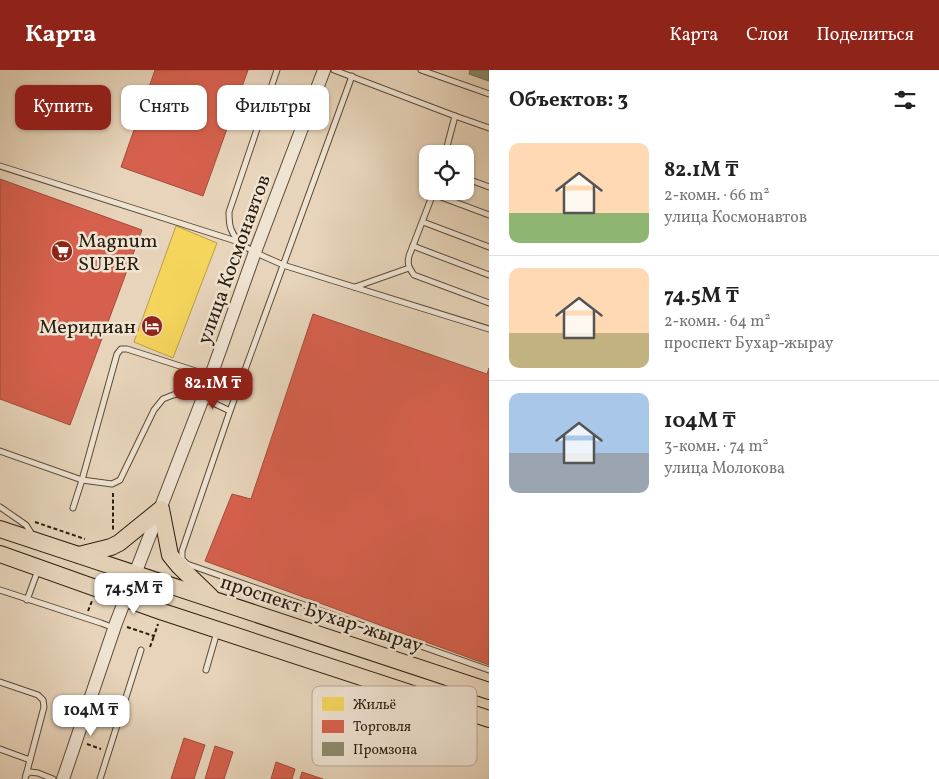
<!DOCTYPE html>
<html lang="ru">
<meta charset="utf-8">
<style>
:root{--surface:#fff;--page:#f2f2f2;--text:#222;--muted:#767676;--line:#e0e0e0;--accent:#8f2418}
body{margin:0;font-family:Vollkorn,serif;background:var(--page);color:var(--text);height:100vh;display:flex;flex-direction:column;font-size:19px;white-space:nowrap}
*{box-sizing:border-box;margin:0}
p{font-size:16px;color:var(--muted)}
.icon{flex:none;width:28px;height:28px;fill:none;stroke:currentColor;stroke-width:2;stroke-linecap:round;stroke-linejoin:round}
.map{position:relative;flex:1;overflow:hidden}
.side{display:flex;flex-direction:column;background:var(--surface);width:450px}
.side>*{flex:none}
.top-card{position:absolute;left:15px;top:15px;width:399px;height:45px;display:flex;gap:10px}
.tools{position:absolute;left:419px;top:75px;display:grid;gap:10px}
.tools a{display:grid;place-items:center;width:55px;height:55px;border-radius:10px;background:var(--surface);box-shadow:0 1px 4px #0004;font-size:25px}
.price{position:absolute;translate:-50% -42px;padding:0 11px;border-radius:10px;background:#fff;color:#222;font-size:16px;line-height:32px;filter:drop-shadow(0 1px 2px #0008)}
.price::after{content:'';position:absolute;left:50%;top:30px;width:15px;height:11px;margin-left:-8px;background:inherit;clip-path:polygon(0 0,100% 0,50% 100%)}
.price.current{background:var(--accent);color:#fff}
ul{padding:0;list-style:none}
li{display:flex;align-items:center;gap:15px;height:125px;padding:0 20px}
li+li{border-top:1px solid var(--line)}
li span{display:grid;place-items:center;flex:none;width:140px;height:100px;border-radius:10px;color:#555}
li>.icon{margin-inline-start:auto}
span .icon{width:60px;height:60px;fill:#fffc;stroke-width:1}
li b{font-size:21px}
h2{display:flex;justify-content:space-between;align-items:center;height:60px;padding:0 20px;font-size:21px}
.chip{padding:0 18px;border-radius:10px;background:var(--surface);box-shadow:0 1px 4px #0004;font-size:18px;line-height:45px}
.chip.current{background:var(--accent);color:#fff}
header{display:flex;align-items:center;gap:30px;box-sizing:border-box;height:70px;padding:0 25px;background:var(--accent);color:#fff}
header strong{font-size:24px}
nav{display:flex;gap:28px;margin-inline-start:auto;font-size:18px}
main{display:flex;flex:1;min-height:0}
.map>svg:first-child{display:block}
.homes{fill:#f6d55c;stroke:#b99e44}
.shops{fill:#d6604d;stroke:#a24c3a}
.industry{fill:#8c8c6e;stroke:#6f6b51}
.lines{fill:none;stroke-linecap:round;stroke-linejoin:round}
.service-casing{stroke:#594b38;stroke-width:7}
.tertiary-casing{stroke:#594b38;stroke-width:14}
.primary-casing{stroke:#2a1d0d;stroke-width:18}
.path{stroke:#2a1d0d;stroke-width:2;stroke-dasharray:4 2.5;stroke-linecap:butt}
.service{stroke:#efe3d2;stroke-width:5}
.tertiary{stroke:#efe3d2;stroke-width:12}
.primary{stroke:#e7d4ba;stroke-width:16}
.labels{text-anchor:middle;stroke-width:5;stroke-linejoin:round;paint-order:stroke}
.poi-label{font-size:20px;fill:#2a1d0d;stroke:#efe3d2;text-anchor:start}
.street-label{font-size:20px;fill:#2a1d0d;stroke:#efe3d2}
.key{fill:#efe3d2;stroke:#b4a897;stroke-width:1}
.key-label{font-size:14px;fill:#2a1d0d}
</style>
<header>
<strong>Карта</strong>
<nav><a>Карта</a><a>Слои</a><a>Поделиться</a></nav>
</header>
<main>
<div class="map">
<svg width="489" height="709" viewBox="0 0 489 709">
<rect width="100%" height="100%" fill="#e7d4ba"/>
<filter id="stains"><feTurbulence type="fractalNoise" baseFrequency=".004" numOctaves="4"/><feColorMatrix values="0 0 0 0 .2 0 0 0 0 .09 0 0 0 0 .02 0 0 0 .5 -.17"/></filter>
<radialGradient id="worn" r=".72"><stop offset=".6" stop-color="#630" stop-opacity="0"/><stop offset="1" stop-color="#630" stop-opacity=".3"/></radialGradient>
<polygon class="homes" points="176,156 217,173 173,288 134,272"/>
<g class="shops">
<polygon points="155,0 248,0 203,126 121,97"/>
<polygon points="0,109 142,160 70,355 0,329"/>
<polygon points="313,244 487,304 489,298 489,595 205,491 232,424 251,429"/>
<polygon points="184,668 205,675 194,709 171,709"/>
<polygon points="215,676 233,682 224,709 205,709"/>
<polygon points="276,692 295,699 292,709 271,709"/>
<polygon points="302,702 323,709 300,709"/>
</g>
<polygon class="industry" points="470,0 489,0 489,11 469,4"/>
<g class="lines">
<g class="service-casing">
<g id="service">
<path d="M277 0 229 142C229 147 229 154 231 159 238 179 265 186 283 195L489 259"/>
<polyline points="334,0 455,46 489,58"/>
<polyline points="421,0 489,24"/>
<polyline points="445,84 455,46"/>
<polyline points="0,96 239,172"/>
<polyline points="465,108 489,117"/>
<path d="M434 121 409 186C407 194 409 198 414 205L489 233"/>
<polyline points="433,124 489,145"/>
<polyline points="423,152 489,177"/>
<polyline points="413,176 489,205"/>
<polyline points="355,217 409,198"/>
<polyline points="230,341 352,6"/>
<polyline points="0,381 82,410 112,414 120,410 154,340 163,329 173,325 184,323 203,328 230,341 182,481 182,489 187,494 489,600"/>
<polyline points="0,437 26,455 33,466"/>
<polyline points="73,438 82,410 117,284 121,279 127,279 211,306"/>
<polyline points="0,520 101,553 114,558"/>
<polyline points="27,530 38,500"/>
<polyline points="206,600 217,562"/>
<polyline points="0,612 38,625 43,630 44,637 26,705"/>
<polyline points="0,679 30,690"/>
<polyline points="25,709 26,705 30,702 38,703 53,709"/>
<polyline points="100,709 141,580"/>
</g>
</g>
<g class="tertiary-casing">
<polyline id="tertiary" points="63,709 116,553 203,328 255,182 324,0"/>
</g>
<g class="primary-casing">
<g id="primary">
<polyline points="0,459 489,621"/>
<polyline points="0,484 163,542 489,649"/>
<polyline points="79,485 111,477 119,473 161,439 170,485 179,496 211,527"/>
</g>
</g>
<g class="path">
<polyline points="113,423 113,461"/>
<polyline points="35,452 85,469"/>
<polyline points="88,541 92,531"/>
<polyline points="127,557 154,566 158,554"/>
<polyline points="150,577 154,566"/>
<polyline points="87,674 101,679"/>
</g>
<use href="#service" class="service"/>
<use href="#tertiary" class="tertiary"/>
<use href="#primary" class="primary"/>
</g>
<defs>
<g id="supermarket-disc" transform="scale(1.125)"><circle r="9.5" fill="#8f2418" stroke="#efe3d2"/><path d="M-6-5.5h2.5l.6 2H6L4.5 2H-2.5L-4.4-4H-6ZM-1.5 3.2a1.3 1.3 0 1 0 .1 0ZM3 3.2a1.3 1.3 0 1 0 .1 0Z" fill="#fff"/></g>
<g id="hotel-disc" transform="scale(1.125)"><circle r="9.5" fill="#8f2418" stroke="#efe3d2"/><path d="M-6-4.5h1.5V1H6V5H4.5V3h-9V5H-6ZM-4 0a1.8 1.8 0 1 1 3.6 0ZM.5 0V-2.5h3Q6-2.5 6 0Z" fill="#fff"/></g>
</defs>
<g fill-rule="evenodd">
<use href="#supermarket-disc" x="62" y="181"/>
<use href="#hotel-disc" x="152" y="256"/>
</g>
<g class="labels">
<g class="poi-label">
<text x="78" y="177">Magnum<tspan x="78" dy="23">SUPER</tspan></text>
<text x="136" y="263" text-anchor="end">Меридиан</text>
</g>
<g class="street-label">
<text transform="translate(233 189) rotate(-70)" y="7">улица Космонавтов</text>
<text transform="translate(322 543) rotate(18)" y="7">проспект Бухар-жырау</text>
</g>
</g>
<rect x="312" y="616" width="165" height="80" rx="8" class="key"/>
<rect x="322" y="627" width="22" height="14" fill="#f6d55c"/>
<rect x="322" y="650" width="22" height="13" fill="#d6604d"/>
<rect x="322" y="672" width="22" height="14" fill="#8c8c6e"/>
<g class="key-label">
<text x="353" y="639">Жильё</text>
<text x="353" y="661">Торговля</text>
<text x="353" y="684">Промзона</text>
</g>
<rect width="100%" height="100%" filter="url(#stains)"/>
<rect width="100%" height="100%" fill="url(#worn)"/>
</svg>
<div class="tools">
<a><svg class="icon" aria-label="locate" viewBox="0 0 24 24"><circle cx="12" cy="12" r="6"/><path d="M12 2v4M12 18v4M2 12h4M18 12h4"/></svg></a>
</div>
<b class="price current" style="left:213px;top:340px">82.1M ₸</b>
<b class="price" style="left:134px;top:545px">74.5M ₸</b>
<b class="price" style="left:91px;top:667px">104M ₸</b>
<div class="top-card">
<a class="chip current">Купить</a>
<a class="chip">Снять</a>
<a class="chip">Фильтры</a>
</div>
</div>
<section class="side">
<h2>Объектов: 3<svg class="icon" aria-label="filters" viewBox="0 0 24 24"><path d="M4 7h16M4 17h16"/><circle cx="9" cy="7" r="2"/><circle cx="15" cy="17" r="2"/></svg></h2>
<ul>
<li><span style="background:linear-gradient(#ffd9b3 70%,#8fb573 0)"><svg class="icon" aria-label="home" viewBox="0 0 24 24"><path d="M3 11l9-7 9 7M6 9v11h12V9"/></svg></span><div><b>82.1M ₸</b><p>2-комн. · 66 m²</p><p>улица Космонавтов</p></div></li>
<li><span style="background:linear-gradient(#ffd9b3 65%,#c2b280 0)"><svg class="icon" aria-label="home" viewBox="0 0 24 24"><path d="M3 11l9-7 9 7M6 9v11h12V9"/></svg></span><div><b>74.5M ₸</b><p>2-комн. · 64 m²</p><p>проспект Бухар-жырау</p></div></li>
<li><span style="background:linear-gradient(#a9c7e8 60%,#9aa5b1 0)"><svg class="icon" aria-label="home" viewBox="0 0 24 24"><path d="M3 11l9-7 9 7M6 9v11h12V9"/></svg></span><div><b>104M ₸</b><p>3-комн. · 74 m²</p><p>улица Молокова</p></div></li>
</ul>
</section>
</main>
